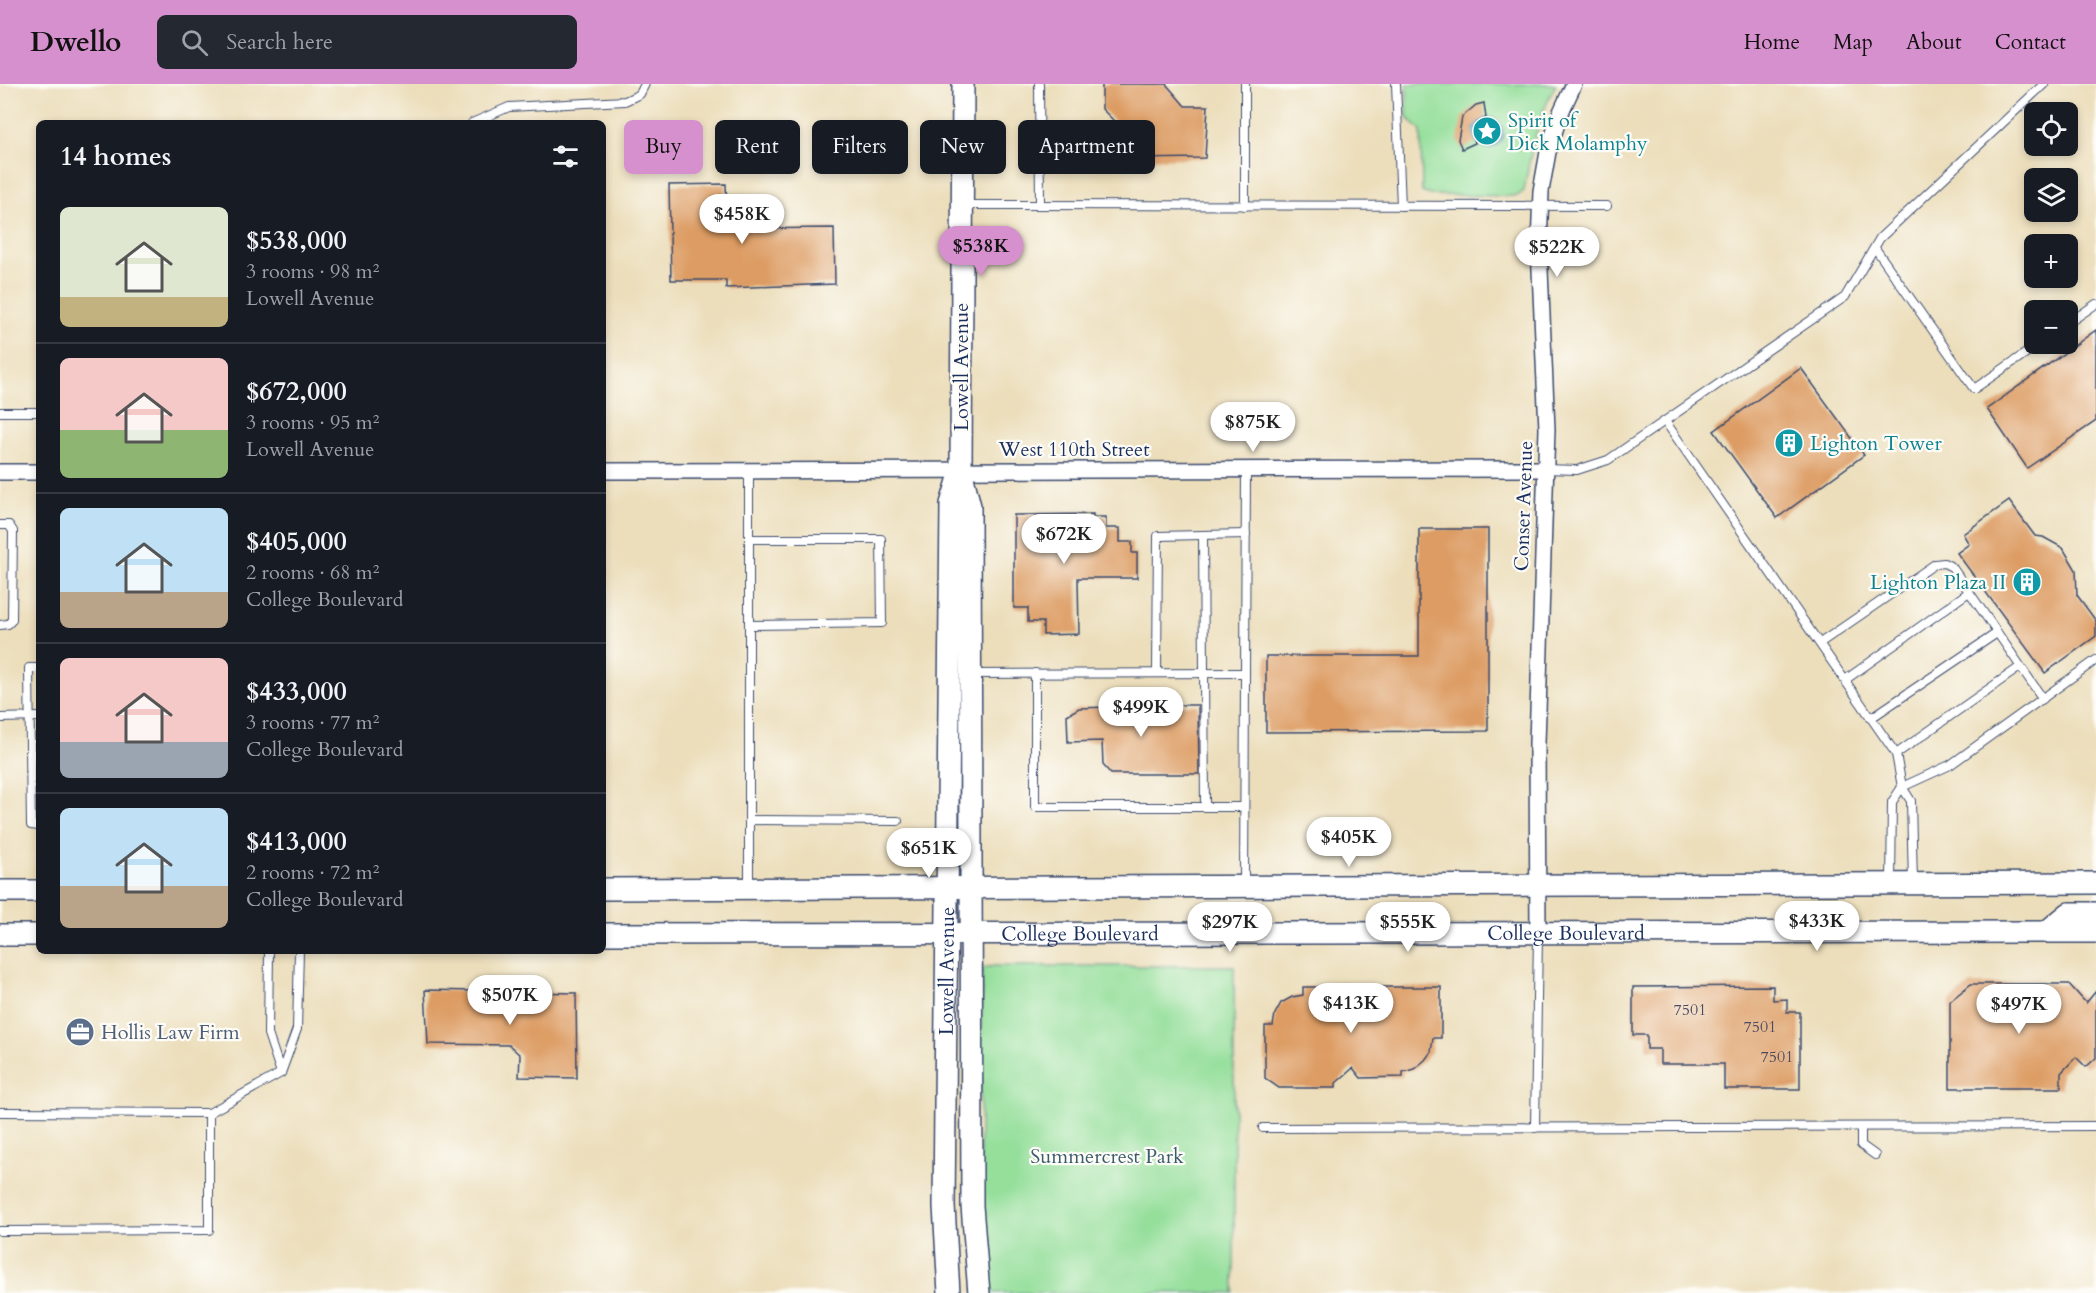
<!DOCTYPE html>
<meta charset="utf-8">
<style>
:root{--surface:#171b24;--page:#242831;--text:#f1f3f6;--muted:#9ea1a6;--line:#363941;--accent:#d690ce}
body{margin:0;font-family:Cardo,serif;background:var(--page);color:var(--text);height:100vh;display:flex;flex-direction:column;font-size:22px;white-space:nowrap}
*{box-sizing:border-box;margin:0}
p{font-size:20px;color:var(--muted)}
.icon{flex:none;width:33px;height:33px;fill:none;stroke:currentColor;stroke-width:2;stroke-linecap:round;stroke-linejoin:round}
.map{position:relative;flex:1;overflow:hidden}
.panel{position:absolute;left:36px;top:36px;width:570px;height:834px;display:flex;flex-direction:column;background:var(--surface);border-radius:9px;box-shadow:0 3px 9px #0003}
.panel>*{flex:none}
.banner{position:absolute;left:624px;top:36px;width:570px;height:54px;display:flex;gap:12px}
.fabs{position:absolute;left:2024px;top:18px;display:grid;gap:12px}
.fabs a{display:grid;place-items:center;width:54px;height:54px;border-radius:9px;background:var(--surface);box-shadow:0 3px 9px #0003;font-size:30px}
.price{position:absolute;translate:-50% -51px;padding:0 14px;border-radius:21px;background:#fff;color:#222;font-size:20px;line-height:39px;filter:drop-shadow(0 2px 3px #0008)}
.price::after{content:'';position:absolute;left:50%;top:36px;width:18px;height:14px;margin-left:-9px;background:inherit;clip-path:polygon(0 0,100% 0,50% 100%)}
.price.active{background:var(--accent);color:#111}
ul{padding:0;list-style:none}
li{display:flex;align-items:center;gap:18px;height:150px;padding:0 24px}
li+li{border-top:2px solid var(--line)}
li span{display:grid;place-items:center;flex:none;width:168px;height:120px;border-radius:9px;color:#555}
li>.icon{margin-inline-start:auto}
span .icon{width:72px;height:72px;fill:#fffc;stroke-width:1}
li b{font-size:26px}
h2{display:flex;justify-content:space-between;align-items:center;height:72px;padding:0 24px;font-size:26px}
.pill{padding:0 21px;border-radius:9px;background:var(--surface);box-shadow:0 3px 9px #0003;font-size:21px;line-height:54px}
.pill.active{background:var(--accent);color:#111}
header{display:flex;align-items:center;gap:36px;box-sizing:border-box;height:84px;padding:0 30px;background:var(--accent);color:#111}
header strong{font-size:28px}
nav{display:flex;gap:33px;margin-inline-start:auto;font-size:21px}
.search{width:420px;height:54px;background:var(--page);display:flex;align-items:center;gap:15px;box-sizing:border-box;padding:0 21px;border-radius:9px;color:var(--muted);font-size:22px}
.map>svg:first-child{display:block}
.park{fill:#95df9b;stroke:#58877c;stroke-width:1.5}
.water{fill:url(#water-waves);stroke:#346d94;stroke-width:1.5}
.building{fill:#dd9c64}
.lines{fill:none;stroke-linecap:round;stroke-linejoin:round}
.lane-casing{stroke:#3a496c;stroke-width:10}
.street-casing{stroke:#3a496c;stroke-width:18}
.secondary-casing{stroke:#3a496c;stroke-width:24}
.lane{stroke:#fff;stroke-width:8}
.street{stroke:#fff;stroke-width:15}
.secondary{stroke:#fff;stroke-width:21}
.labels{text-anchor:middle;stroke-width:4.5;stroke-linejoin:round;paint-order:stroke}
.number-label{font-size:16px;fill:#4c4a60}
.culture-label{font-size:20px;fill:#0d838f;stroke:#fdfcf7;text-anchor:start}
.street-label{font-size:20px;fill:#1b2f5e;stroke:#fdfcf7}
.service-label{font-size:20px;fill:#4e5e75;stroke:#fdfcf7;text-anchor:start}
.park-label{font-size:20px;fill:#3a5b6d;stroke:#fdfcf7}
</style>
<header>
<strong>Dwello</strong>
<div class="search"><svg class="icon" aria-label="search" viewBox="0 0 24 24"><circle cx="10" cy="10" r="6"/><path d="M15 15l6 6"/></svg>Search here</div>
<nav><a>Home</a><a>Map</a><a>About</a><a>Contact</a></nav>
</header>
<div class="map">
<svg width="2096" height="1209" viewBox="0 0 2096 1209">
<defs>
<pattern id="water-waves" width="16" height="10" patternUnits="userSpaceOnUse" patternTransform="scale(1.5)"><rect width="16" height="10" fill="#4cabcb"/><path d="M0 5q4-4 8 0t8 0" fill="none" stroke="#3e8ca8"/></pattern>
</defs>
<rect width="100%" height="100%" fill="#fdfcf7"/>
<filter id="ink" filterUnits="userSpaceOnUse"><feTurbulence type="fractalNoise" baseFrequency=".0167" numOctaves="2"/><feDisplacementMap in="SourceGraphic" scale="12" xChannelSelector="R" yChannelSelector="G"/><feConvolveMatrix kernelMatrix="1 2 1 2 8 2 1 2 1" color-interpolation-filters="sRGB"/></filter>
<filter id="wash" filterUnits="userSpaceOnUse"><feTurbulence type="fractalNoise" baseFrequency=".008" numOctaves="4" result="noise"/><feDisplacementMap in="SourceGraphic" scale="24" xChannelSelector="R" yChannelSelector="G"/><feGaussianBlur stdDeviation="1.35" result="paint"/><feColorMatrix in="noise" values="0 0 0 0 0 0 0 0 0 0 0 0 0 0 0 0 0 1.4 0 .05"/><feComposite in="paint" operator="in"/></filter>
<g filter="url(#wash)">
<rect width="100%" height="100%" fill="#ecdebb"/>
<g class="park">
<path d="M1407 0H1556C1538 33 1530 70 1524 107L1517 112 1430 111 1422 108 1421 47 1407 33Z"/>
<polygon points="995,882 1234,882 1234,1209 985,1209 979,1131 982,884"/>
</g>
<circle class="water" cx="1488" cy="49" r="15"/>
<g id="blocks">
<g class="building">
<polygon points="1102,0 1166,0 1185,22 1208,22 1205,74 1128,75 1128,51 1102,25"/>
<polygon points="1484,19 1486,34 1476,39 1473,45 1475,59 1462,65 1458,56 1462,33 1476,21"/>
<polygon points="726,100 727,125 740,145 834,144 835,200 726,204 726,196 671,196 669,101"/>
<polygon points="2096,246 2096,337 2027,384 1987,325"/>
<polygon points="1801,284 1864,371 1777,434 1714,347"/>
<polygon points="2009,417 2035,452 2043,453 2063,464 2076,486 2077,511 2096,537 2096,552 2045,589 1957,469 1969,460 1963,450"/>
<polygon points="1093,430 1093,433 1106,433 1106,444 1120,444 1120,458 1132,458 1132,469 1137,469 1137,494 1078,494 1079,550 1043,551 1043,538 1028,538 1028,524 1014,524 1014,431"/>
<polygon points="1419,445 1488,445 1488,647 1266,648 1266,572 1419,572"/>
<polygon points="1169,621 1198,621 1199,690 1111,690 1103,681 1102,657 1068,658 1067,631 1079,624"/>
<polygon points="1971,900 2069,900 2086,919 2096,907 2096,974 2086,983 2076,973 2061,989 2061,1004 1950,1004 1950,917"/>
<polygon points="1773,902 1773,916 1787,915 1787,928 1800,928 1800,1005 1724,1005 1724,980 1660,980 1660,965 1647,965 1647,951 1633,951 1633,903"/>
<polygon points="1303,903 1441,903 1441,954 1433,954 1431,968 1425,976 1414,985 1403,988 1403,993 1361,994 1353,984 1336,999 1336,1004 1279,1004 1265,994 1265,942 1273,942 1275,930 1281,919 1292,913 1303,911"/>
<polygon points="425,906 576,909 577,994 519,993 520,971 509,961 428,960"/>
</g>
</g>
</g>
<g filter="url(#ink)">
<use href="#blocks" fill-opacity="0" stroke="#3a496c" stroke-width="1.5"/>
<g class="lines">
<g class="lane-casing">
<g id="lane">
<polyline points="1039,0 1040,121"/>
<polyline points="1245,0 1245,122"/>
<polyline points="1396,0 1401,122"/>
<polyline points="472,39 509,23 625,17 640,10 645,0"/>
<polyline points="964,121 1607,122"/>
<polyline points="1875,164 1974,305 2039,260"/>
<polyline points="2067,240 2096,220"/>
<polyline points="0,328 39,328"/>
<polyline points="1665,337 1896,670 1902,703 1911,717 1913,799"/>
<polyline points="1545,385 1577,386 1608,376 1845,213 1880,154 2044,0"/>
<polyline points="0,441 9,441 13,447 12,536 8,540 0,541"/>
<polyline points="1203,451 1205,723"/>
<polyline points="749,541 882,539 881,455 749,455"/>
<polyline points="1820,559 1935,480 1944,479 1952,483 2043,615"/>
<polyline points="39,584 29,584 31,741 39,742"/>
<polyline points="1035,589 1035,723 1244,723"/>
<polyline points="1157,589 1158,452 1246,450"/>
<polyline points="971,590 1245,589"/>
<polyline points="1845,596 1969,508"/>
<polyline points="0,634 39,633"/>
<polyline points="1871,634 1997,549"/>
<polyline points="1896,670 2020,583"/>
<polyline points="749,736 898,737"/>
<polyline points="1891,799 1892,718 1902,703 1950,681 2096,576"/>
<polyline points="749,802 749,387"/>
<polyline points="1244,802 1246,386"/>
<polyline points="269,867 268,950 281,989"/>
<polyline points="0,1028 209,1029"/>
<polyline points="1861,1043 1861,1061 1875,1071"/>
<polyline points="1263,1044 2096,1042"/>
<polyline points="1535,1044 1538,851"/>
<polyline points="0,1147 209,1146 209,1029 281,989 297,945 299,867"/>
</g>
</g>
<g class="street-casing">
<g id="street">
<polyline points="603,387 1545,385"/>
<polyline points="0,388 39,388"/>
<polyline points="1538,851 1537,659 1547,345 1539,163 1541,107 1548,68 1560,30 1574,0"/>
</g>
</g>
<g class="secondary-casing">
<g id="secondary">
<polyline points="963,0 961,386 970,422 972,1122 979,1209"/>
<polyline points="603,805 2096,799"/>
<polyline points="0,807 39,807"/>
<polyline points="2046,848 2069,829 2096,829"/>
<path id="s1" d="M603 850 2096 848"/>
<polyline points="0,851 39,851"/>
<path id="s2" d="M949 1209 944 1122 951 420 961 387"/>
</g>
</g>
<use href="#lane" class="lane"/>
<use href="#street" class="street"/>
<use href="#secondary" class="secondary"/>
</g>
</g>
<defs>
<g id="sight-disc" transform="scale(1.5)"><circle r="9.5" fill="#0f9aa8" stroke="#fdfcf7"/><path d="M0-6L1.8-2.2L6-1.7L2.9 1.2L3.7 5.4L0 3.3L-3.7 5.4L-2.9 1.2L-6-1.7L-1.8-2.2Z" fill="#fff"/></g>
<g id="building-disc" transform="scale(1.5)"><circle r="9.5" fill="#0f9aa8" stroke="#fdfcf7"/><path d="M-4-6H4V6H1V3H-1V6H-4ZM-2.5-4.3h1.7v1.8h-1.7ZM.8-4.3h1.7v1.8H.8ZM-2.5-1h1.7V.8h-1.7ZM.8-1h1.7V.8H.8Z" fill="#fff"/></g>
<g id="office-disc" transform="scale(1.5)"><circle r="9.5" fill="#5c6f8a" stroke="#fdfcf7"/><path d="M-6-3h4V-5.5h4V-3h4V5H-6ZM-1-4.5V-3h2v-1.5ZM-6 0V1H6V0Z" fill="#fff"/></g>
</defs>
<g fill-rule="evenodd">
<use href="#sight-disc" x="1487" y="47"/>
<use href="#building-disc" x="1789" y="359"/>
<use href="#building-disc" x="2027" y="498"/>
<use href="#office-disc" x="80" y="948"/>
</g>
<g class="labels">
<g class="number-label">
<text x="1690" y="931">7501</text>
<text x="1760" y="948">7501</text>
<text x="1777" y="978">7501</text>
</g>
<g class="culture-label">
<text x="1508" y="43">Spirit of<tspan x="1508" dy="23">Dick Molamphy</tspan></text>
<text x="1810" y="366">Lighton Tower</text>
<text x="2006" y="505" text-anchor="end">Lighton Plaza II</text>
</g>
<g class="street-label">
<text transform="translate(961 283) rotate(-90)" y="7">Lowell Avenue</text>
<text x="1074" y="372">West 110th Street</text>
<text transform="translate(1523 422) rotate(-88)" y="7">Conser Avenue</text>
<text dy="7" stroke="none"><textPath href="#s1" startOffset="477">College Boulevard</textPath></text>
<text dy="7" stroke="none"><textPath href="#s1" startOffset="963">College Boulevard</textPath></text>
<text dy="7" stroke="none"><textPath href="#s2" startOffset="322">Lowell Avenue</textPath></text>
</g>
<g class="service-label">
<text x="101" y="955">Hollis Law Firm</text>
</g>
<g class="park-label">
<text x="1107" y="1079">Summercrest Park</text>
</g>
</g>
</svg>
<div class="fabs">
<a><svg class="icon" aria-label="locate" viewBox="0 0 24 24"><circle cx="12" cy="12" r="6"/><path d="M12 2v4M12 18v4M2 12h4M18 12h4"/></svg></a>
<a><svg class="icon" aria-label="layers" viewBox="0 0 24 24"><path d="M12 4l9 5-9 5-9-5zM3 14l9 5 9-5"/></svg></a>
<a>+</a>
<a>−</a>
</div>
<b class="price" style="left:742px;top:161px">$458K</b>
<b class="price active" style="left:981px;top:193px">$538K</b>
<b class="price" style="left:1557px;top:194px">$522K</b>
<b class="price" style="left:1253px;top:369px">$875K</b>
<b class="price" style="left:1064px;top:481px">$672K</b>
<b class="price" style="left:1141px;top:654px">$499K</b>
<b class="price" style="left:1349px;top:784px">$405K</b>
<b class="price" style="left:929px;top:795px">$651K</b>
<b class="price" style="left:1817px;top:868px">$433K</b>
<b class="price" style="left:1230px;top:869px">$297K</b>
<b class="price" style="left:1408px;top:869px">$555K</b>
<b class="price" style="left:510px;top:942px">$507K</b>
<b class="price" style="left:1351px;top:950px">$413K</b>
<b class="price" style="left:2019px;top:951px">$497K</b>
<div class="banner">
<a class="pill active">Buy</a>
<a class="pill">Rent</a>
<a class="pill">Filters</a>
<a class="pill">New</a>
<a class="pill">Apartment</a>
</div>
<section class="panel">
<h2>14 homes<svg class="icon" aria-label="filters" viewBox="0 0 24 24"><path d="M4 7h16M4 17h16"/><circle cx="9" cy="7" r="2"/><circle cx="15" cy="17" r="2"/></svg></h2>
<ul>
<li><span style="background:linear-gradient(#dfe7d0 75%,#c2b280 0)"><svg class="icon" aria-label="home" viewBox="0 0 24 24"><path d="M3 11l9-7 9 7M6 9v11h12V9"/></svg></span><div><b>$538,000</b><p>3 rooms · 98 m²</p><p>Lowell Avenue</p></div></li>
<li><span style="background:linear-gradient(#f6c9c9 60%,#8fb573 0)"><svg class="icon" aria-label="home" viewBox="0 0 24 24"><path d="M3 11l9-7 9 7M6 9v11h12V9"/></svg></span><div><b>$672,000</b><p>3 rooms · 95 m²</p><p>Lowell Avenue</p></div></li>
<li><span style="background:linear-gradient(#bfe0f5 70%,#b9a48a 0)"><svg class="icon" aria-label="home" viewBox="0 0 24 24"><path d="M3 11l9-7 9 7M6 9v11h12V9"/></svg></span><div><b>$405,000</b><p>2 rooms · 68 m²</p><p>College Boulevard</p></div></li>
<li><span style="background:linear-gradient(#f6c9c9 70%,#9aa5b1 0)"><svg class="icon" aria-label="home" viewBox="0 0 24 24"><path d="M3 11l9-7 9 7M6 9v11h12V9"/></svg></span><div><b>$433,000</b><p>3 rooms · 77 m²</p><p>College Boulevard</p></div></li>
<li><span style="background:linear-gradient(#bfe0f5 65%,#b9a48a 0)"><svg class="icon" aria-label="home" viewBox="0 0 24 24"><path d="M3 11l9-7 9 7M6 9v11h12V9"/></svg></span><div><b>$413,000</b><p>2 rooms · 72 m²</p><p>College Boulevard</p></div></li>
</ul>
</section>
</div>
